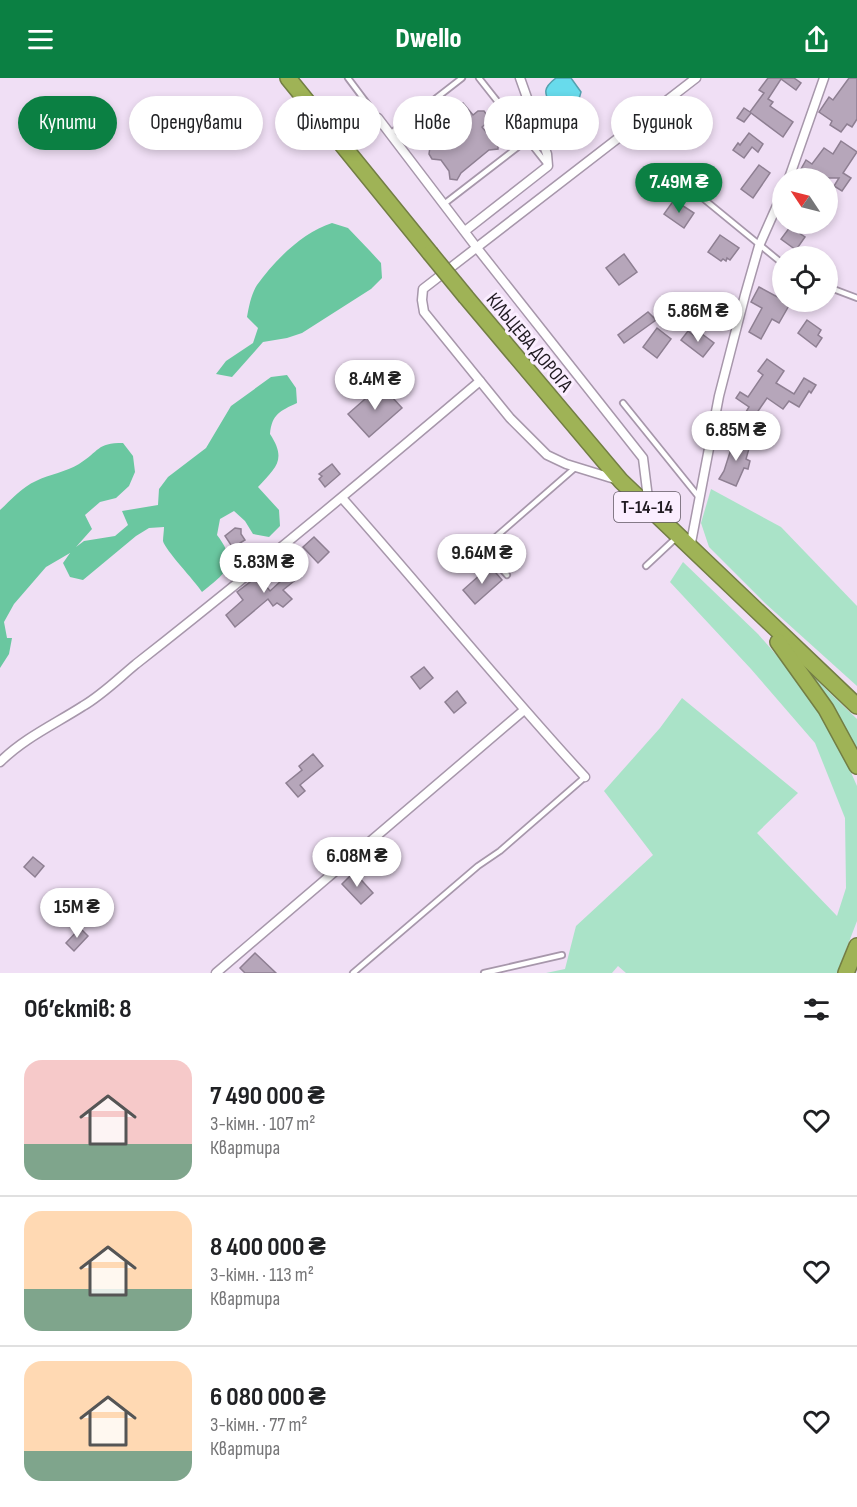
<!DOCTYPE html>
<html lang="uk">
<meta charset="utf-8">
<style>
:root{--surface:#fff;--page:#f6f6f6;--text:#202124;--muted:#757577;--line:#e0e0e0;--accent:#0b8043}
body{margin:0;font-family:"Sofia Sans Condensed",sans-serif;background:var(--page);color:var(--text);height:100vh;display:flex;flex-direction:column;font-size:22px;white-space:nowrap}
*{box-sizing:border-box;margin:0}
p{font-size:20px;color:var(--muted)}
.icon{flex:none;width:33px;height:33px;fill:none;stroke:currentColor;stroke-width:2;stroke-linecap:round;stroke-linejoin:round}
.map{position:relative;height:895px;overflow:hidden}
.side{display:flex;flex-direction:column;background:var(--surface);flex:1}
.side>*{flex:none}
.top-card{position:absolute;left:18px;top:18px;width:822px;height:54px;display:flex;gap:12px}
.needle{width:39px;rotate:305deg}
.tools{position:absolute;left:772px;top:90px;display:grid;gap:12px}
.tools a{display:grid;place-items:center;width:66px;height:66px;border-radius:50%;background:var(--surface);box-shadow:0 3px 9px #0003;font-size:30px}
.price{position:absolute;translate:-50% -51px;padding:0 14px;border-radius:21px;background:#fff;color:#222;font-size:20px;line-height:39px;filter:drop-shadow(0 2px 3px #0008)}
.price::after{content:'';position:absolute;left:50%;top:36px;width:18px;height:14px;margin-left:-9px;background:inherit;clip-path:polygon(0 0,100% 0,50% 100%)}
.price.current{background:var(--accent);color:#fff}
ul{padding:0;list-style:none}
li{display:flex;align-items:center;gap:18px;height:150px;padding:0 24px}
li+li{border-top:2px solid var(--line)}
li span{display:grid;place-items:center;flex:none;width:168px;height:120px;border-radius:18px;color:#555}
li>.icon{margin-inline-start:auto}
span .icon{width:72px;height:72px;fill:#fffc;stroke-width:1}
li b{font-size:26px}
h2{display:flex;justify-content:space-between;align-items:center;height:72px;padding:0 24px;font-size:26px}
.chip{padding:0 21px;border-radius:27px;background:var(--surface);box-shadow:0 3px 9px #0003;font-size:21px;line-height:54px}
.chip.current{background:var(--accent);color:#fff}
header{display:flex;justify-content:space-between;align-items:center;height:78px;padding:0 24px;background:var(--accent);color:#fff;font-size:27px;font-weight:800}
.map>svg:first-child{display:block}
.green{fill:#aae3c8}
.forest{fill:#6ac7a0}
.water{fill:#68dbec;stroke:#53a1af;stroke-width:1.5}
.building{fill:#b6a6ba;stroke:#8e7f92;stroke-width:1.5}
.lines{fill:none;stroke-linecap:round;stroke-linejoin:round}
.lane-casing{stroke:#a797ab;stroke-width:8}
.street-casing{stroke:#a797ab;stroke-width:11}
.highway-casing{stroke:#737e44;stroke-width:18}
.lane{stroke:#fff;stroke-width:4.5}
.street{stroke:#fff;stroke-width:8}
.highway{stroke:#9fb356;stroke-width:15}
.highway-bridge-casing{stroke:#737e44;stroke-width:18;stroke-linecap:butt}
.highway-bridge{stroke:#9fb356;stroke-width:15}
.labels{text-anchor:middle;stroke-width:6;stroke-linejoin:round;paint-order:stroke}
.shield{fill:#fbeeff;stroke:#625a64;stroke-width:1.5}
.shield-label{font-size:18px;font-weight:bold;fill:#211b22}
.street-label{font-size:20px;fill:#211b22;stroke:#fbeeff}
</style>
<header><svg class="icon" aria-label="menu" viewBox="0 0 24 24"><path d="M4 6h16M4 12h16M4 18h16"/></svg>Dwello<svg class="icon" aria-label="share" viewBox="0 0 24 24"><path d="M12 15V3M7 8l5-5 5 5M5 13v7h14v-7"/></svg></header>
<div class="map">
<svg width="857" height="895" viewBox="0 0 857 895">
<rect width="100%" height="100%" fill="#f0dff5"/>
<g class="green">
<polygon points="711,411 781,449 857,528 857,608 766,526 709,469 701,445"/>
<polygon points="683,484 758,556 799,603 837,663 857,708 857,843 837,895 626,895 618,888 612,895 546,895 565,891 576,848 653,777 604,713 660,650 682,620 798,715 757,755 837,838 846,810 845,740 815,665 751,591 670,504"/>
<polygon points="804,590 857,641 857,676"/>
</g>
<g class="forest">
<path d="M332 145 348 150 370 173 381 185 382 200 371 211 302 255 287 260 263 264 232 299 216 296 226 283 253 265 258 250 247 239C249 228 251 217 257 207 275 182 303 154 332 145Z"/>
<path d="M287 297 296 310 297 325C280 333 272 336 270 356 287 382 276 389 258 409L279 432 280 448 269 459 253 456 245 443 234 433 220 441 217 457C239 486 227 494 202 514 195 503 165 472 163 463 163 459 164 453 164 449L149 450 136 458 83 502 70 499 63 485 70 475 46 489 14 526 4 544 7 560H12L9 576 0 590V432C11 422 22 409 36 403 50 396 66 394 79 386 100 373 96 365 123 365L133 378 135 394 129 408 116 420 100 424 85 437 92 451 76 469 84 463 115 458 128 447 122 433 158 427 159 411 168 399 206 370 231 328 271 299Z"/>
</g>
<path class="water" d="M556 0H571L581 14 579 21 559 37H555L553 34C547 17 539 13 556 0Z"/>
<g class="building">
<polygon points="768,0 794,0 801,5 796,12 781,1 768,21 773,24 770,28 793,44 783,59 751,35 744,44 737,40 744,30 750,34 764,15 759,12"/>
<polygon points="849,0 857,0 857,41 852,49 847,46 841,54 830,47 832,43 819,34 829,19 833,22"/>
<polygon points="463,25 473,37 478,33 484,33 489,40 488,44 482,49 491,60 496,61 498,64 498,71 489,72 461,95 457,102 450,101 449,93 441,82 432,81 429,76 430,69 422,58"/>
<polygon points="749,55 763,66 758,74 752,69 744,80 733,72 738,65 740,67"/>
<polygon points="841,63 857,74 843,95 851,100 842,113 834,108 839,100 796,100 806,82 812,86 824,70 833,76"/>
<polygon points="759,87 770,95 753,120 741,111"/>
<polygon points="656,90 663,98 645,113 638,105"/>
<polygon points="674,122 694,135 684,150 664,136"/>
<polygon points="790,149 805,159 796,172 781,161"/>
<polygon points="720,157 739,170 730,182 727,180 726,183 723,181 721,183 708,174"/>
<polygon points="624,176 637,194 619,207 606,190"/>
<polygon points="759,209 783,222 783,224 791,224 779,245 772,241 761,261 749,254 762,230 751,224"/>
<polygon points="648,234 656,242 624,265 618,257"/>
<polygon points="807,242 821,252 818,257 822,260 816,269 798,255"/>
<polygon points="657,250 671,261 657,280 643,269"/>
<polygon points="688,253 698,261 702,256 714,265 703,279 681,262"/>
<polygon points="767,281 784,293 776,305 794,316 804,300 816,307 811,315 809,313 799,329 789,323 783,331 767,320 754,339 768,347 770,343 777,348 765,365 738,347 749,329 736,320 740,314 748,319 763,297 758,293"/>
<polygon points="381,307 402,330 369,359 348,336"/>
<polygon points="730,361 750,367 746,381 750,383 748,391 744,390 736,408 719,401 724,393 731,371 728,370"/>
<polygon points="332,386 340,396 325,409 319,401 322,398 319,396"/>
<polygon points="235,450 241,451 241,456 245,462 240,465 240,470 233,470 225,458"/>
<polygon points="314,459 329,474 318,485 303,469"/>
<polygon points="292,482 303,496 283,512 292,521 283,529 277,525 273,528 268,521 235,549 226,537 243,522 237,514 258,498 270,513 283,501 278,493"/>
<polygon points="490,488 502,502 475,526 463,512"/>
<polygon points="424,589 433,600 420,611 411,599"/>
<polygon points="457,613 466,625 454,635 445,624"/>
<polygon points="313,676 323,688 300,707 305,713 298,719 286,705 302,692 299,688"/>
<polygon points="33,779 44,788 35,799 24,789"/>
<polygon points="354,794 373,815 361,826 342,806"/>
<polygon points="80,850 88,858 74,873 66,865"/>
<polygon points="255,875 276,895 245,895 240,890"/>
</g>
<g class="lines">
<g class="lane-casing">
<g id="lane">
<polyline points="348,0 378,40"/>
<polyline points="479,0 546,85"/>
<polyline points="390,56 462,0"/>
<polyline points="694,113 783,186"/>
<polyline points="444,126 527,62"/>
<polyline points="828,209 857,220"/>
<polyline points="623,325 698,418"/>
<polyline points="646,488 677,459"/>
<polyline points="507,497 483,470 576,389"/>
<polyline points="353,895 478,788 500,773 585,699"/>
<polyline points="484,895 562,877"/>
</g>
</g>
<g class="street-casing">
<g id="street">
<polyline points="378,40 477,170 643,380 649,428"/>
<polyline points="789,100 824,0"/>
<polyline points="465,153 548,88 547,76 520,0"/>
<polyline points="618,402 566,386 547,377 510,340 424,234 422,222 423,211 696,0"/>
<path d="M342 420C424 512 501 608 585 699"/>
<polyline points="690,470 719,318 745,217 759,168 783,114"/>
<path d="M0 684C24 660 55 646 83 628 102 617 119 600 136 586 253 494 367 399 480 303"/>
<polyline points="216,895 523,633"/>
</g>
</g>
<g class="highway-casing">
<g id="highway">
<polyline points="288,0 430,175"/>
<polyline points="466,219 621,403 857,628"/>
<polyline points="778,564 826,631 857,688"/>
<polyline points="846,895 857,868"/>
</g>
</g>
<use href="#lane" class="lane"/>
<use href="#street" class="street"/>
<use href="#highway" class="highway"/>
<g class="highway-bridge-casing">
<polyline id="highway-bridge" points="430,175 466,219"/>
</g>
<use href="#highway-bridge" class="highway-bridge"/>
</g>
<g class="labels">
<rect class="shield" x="614" y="414" width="66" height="30" rx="4.5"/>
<g class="shield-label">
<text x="647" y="435">Т-14-14</text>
</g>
<g class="street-label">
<text transform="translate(530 264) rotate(50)" y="7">КІЛЬЦЕВА ДОРОГА</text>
</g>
</g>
</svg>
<div class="tools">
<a><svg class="needle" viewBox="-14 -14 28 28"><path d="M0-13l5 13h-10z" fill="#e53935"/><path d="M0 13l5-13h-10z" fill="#757577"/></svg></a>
<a><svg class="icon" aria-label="locate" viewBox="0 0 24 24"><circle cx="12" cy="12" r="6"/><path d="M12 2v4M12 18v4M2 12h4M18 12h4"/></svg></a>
</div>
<b class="price current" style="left:679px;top:136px">7.49M ₴</b>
<b class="price" style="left:698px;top:265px">5.86M ₴</b>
<b class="price" style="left:375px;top:333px">8.4M ₴</b>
<b class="price" style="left:736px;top:384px">6.85M ₴</b>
<b class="price" style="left:482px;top:507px">9.64M ₴</b>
<b class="price" style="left:264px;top:516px">5.83M ₴</b>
<b class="price" style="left:357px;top:810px">6.08M ₴</b>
<b class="price" style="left:77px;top:861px">15M ₴</b>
<div class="top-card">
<a class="chip current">Купити</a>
<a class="chip">Орендувати</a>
<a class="chip">Фільтри</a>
<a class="chip">Нове</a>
<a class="chip">Квартира</a>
<a class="chip">Будинок</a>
</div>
</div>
<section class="side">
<h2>Об’єктів: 8<svg class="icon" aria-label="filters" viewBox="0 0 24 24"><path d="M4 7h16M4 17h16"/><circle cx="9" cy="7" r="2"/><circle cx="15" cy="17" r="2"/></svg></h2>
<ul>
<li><span style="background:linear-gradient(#f6c9c9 70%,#7fa58c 0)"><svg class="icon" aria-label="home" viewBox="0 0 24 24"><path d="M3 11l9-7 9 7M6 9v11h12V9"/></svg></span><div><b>7 490 000 ₴</b><p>3-кімн. · 107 m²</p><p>Квартира</p></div><svg class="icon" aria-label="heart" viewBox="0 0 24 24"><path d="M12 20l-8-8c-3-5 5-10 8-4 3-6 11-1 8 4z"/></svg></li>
<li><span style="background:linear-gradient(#ffd9b3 65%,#7fa58c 0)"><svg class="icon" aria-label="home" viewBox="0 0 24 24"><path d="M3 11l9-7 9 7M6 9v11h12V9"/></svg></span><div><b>8 400 000 ₴</b><p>3-кімн. · 113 m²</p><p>Квартира</p></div><svg class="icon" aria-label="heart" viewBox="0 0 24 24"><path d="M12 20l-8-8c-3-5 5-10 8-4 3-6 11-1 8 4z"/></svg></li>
<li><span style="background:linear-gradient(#ffd9b3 75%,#7fa58c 0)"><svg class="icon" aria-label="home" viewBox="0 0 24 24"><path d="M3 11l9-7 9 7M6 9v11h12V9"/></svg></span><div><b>6 080 000 ₴</b><p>3-кімн. · 77 m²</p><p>Квартира</p></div><svg class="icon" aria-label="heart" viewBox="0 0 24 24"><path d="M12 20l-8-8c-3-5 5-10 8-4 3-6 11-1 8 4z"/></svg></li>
</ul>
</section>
